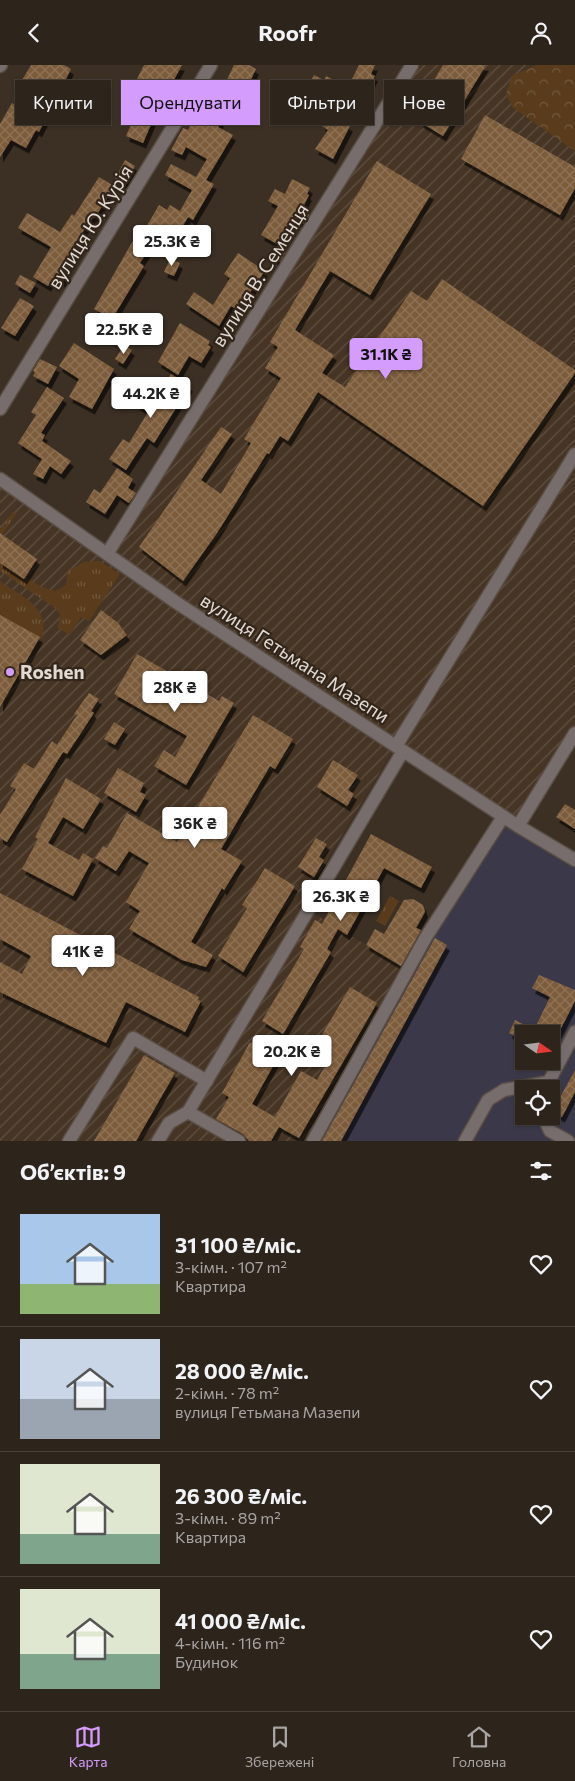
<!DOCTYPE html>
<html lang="uk">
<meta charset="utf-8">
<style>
:root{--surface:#2d241c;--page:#352c25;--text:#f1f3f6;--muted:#a7a4a3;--line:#48413b;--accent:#d49cfc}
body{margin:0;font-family:Commissioner,sans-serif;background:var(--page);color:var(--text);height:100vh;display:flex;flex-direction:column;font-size:19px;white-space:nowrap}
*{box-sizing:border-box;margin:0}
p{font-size:16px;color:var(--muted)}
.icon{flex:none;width:28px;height:28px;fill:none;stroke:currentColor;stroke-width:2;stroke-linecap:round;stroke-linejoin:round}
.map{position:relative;height:1076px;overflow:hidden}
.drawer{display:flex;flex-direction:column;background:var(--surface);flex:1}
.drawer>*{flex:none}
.guide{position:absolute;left:15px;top:15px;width:545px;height:45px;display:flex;gap:10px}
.needle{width:32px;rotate:104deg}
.controls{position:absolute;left:515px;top:960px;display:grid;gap:10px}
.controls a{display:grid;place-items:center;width:45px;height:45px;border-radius:0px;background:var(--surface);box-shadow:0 1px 4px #0004,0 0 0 1px var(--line);font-size:25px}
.price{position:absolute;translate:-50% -42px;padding:0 11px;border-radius:5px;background:#fff;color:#222;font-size:16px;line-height:32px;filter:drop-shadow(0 1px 2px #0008)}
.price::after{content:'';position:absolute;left:50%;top:30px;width:15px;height:11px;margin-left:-8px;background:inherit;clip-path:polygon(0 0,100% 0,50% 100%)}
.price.current{background:var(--accent);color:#111}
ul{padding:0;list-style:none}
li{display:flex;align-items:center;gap:15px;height:125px;padding:0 20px}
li+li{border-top:1px solid var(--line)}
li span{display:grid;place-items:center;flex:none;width:140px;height:100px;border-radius:0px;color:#555}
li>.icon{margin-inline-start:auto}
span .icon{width:60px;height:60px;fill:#fffc;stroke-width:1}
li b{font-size:21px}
h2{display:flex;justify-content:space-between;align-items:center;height:60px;padding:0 20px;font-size:21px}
.tag{padding:0 18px;border-radius:0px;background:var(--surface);box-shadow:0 1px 4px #0004,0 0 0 1px var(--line);font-size:18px;line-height:45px}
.tag.current{background:var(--accent);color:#111}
header{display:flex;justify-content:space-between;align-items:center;height:65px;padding:0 20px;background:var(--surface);font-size:22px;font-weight:700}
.menu{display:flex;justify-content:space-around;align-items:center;height:70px;border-top:1px solid var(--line);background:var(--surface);font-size:14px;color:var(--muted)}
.menu a{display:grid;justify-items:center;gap:2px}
.menu .current{color:var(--accent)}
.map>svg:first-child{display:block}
.commercial{fill:#3b3849;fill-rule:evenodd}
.industrial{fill:url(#industrial-furrows)}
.grass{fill:url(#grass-tufts)}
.forest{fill:url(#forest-crowns)}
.building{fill:url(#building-cross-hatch);filter:url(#shadow)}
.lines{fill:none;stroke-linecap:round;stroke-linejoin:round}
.minor-casing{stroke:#5a4e44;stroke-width:15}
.minor{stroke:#776d6d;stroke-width:12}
.poi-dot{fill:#d49cfc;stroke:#32261b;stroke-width:2}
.labels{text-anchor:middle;stroke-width:4.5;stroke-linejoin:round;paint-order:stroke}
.street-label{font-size:19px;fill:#e1d9d2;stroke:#32261b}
.poi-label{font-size:19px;font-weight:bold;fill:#e1d9d2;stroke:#32261b;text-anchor:start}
</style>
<header><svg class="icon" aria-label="back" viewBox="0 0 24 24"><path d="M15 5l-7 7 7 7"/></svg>Roofr<svg class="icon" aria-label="person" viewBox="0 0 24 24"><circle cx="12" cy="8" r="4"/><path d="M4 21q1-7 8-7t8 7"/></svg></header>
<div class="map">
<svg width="575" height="1076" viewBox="0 0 575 1076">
<defs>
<pattern id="industrial-furrows" width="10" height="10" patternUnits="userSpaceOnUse" patternTransform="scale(1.25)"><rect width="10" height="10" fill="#463424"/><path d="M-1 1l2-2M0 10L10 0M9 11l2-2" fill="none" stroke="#605143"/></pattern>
<pattern id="grass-tufts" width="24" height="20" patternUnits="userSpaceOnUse" patternTransform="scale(1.25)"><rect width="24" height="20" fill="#5a3c1d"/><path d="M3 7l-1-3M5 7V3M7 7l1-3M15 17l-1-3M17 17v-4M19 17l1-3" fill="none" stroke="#71583d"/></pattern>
<pattern id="forest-crowns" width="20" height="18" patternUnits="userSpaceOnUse" patternTransform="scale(1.25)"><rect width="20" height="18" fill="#5a3c1d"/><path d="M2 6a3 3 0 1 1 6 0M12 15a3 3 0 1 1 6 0" fill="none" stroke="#71583d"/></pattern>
<pattern id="building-cross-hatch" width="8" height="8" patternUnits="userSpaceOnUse" patternTransform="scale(1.25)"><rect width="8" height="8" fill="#7d5c3b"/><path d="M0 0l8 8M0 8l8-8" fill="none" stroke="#8f7356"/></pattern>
<filter id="shadow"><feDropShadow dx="3" dy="5.5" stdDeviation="0" flood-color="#0009"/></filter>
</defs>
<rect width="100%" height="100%" fill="#3c3025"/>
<path class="commercial" d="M503 752 575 795V1076H317L426 872ZM524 969H551V996H524ZM524 1024H551V1051H524Z"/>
<polygon class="industrial" points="418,0 575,0 575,668 518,761 395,682 300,840 404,903 305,1076 0,1076 0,423 173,535 116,485"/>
<g class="grass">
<polygon points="13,447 16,449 0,473 0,465"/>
<polygon points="99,496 120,509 89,556 81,552 70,570 58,563 60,549 55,543 0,506 0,498 23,514 26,512 41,522 56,526 66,520 68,506 84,497"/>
<path d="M0 516C22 532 51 542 42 574L0 550Z"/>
<polygon points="390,831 399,836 385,861 376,856"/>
</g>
<polygon class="forest" points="537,0 575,0 575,86 512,42 506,29 512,11"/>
<g class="building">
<polygon points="31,0 64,0 71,4 39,67 36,65 26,83 11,75 0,92 0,59 12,38 18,42 31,20 22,15"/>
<polygon points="144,0 182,0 156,48 143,78 126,71 133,55 120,48"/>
<polygon points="234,0 249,0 256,4 244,29 225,19"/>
<polygon points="359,0 375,0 371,9 375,11 358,42 350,37 341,56 350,61 333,94 315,84 328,65 322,61 335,36 307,23 314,10 324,15 326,11 348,22"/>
<polygon points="443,0 486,0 443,71 420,57 436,30 428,25"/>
<polygon points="240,29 254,35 247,51 233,45"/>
<polygon points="200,39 223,51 218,62 233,70 206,115 214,119 193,155 188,152 177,171 181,173 174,186 155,175 140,198 144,201 112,254 94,244 131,179 139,167 142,169 159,140 167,145 170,140 180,146 192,125 165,110 171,99 196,112 207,94 186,82 182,90 171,85 183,63 188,65"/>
<polygon points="485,50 575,102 575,123 560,150 461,94"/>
<polygon points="125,95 135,101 124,119 115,114"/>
<polygon points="377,96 431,129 370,230 330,206 295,265 334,290 322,308 345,322 411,226 427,236 442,214 575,305 575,308 483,441 318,327 288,376 280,371 269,389 267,388 217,468 183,516 139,482 221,362 232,369 201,415 221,429 251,378 244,374 281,313 265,303 278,282 270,277"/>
<polygon points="99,112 114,121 95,153 93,152 69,187 74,191 65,206 68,208 62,217 54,212 48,221 33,212 51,182 18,163 27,148 60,167 72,149 74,151"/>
<polygon points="292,114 310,123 307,129 309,130 301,146 309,150 303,159 292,153 277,179 261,170 278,141 268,136 275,124 285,129"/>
<polygon points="277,181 286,186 280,197 271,192"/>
<polygon points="238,188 265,206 242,239 240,237 236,244 231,241 219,261 186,239 194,227 213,240 230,213 224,209"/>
<polygon points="170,194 180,198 174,211 164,207"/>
<polygon points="20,210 36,218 30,228 15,219"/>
<polygon points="20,233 34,241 15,271 1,263"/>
<polygon points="180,258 210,276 208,280 211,282 201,298 189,291 178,310 158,297"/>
<polygon points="74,278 114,304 92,344 69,332 79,314 59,301"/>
<polygon points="124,280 132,285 123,299 115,294"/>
<polygon points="40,294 57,302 48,319 33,311 35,307 33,306"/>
<polygon points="171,309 190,321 154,378 147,373 126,405 109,394 123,374 129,378 148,347 129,334 137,322 155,335"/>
<polygon points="47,322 64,333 41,368 45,370 42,376 71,396 61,409 50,401 43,414 33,409 42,394 18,378 36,350 31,347"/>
<polygon points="117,403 133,414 128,423 136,428 129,438 117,430 105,449 86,437 94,424 100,428"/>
<polygon points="0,468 37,494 24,514 0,498"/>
<polygon points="101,545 118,558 127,570 101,590 80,575"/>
<polygon points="0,550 40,572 0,642"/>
<polygon points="137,589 219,636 222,631 234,638 186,720 154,701 164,685 175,692 187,671 114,629"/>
<polygon points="89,628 99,634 91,646 94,648 67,689 63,687 7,777 0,773 0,750 16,724 10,721 24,698 34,704 52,676 57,680 77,650 74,649"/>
<polygon points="253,650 293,674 275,704 270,701 221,784 242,796 224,825 222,823 191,877 213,890 206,902 182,895 129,864 140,846 126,837 149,798 129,786 116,806 95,793 103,781 107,783 127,748 177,777"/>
<polygon points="114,657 125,664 115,680 104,674"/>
<polygon points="333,695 358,710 348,725 354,729 347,741 317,722"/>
<polygon points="118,703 144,718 140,727 146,730 136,747 104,728"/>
<polygon points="66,713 101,734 83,764 63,752 48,778 79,795 83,788 93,794 73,831 22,804 38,774 35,772"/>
<polygon points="565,739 575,745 575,764 556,752"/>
<polygon points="371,769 432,802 421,823 384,803 347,870 338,864 327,884 331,887 283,969 262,956 304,884 300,882 315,855 322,859"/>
<polygon points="316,773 327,779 319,792 324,795 314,812 298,802"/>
<polygon points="265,803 295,821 243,907 218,891 247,843 242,840"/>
<polygon points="0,828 199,932 198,935 201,936 185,967 126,937 106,978 0,927 0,897 22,909 31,891 0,874"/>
<polygon points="413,834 423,840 425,847 416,863 421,865 401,901 366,880 375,864 384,869 404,835"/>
<polygon points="435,873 447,880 341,1076 322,1076"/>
<polygon points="539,910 575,925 575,936 558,969 524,969 524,975 509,968 515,955 534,965 550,932 532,923"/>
<polygon points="350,922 377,938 299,1073 279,1062 271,1076 249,1076 243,1069 216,1054 229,1032 222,1028 250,977 278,992 252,1039 275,1052 301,1006 317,1015 332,989 316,980"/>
<polygon points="144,990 175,1008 136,1076 94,1076"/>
<polygon points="575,1005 575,1027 562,1052 552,1047"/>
</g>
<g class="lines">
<g class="minor-casing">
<g id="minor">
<polyline points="0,1 1,0"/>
<polyline points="0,344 211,0"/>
<polyline points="0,414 177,538 518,761 575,795"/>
<polyline points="107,489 412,0"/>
<polyline points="396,681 575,389"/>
<polyline points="518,761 575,668"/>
<polyline points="545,1024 575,967"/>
<polyline points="188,1047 239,1076"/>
<polyline points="543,1051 550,1066 568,1076"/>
<polyline points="69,1076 133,973 207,1016"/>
<polyline points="158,1076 169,1058 188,1047 403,686"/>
<polyline points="313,1076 426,872 503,752"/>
<polyline points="465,1076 488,1035 504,1025 549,1017"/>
</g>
</g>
<use href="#minor" class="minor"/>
</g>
<circle class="poi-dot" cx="10" cy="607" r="5"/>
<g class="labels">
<g class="street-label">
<text transform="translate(90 162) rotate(-58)" y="7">вулиця Ю. Курія</text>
<text transform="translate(260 210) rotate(-58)" y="7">вулиця В. Семенця</text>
<text transform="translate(295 593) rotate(33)" y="7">вулиця Гетьмана Мазепи</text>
</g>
<g class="poi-label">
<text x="20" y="614">Roshen</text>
</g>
</g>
</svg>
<div class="controls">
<a><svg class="needle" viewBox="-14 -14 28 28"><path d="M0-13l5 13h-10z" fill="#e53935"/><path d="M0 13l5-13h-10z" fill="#a7a4a3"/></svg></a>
<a><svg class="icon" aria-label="locate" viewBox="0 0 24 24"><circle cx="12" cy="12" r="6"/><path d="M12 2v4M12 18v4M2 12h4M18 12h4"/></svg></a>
</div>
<b class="price" style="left:172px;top:202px">25.3K ₴</b>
<b class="price" style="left:124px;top:290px">22.5K ₴</b>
<b class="price current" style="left:386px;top:315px">31.1K ₴</b>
<b class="price" style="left:151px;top:354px">44.2K ₴</b>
<b class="price" style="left:175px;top:648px">28K ₴</b>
<b class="price" style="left:195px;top:784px">36K ₴</b>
<b class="price" style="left:341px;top:857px">26.3K ₴</b>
<b class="price" style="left:83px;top:912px">41K ₴</b>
<b class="price" style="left:292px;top:1012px">20.2K ₴</b>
<div class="guide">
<a class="tag">Купити</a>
<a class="tag current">Орендувати</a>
<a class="tag">Фільтри</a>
<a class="tag">Нове</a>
</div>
</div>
<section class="drawer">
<h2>Об’єктів: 9<svg class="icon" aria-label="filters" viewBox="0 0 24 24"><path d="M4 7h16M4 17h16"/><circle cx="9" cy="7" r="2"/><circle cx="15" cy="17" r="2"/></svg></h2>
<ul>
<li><span style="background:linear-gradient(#a9c7e8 70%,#8fb573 0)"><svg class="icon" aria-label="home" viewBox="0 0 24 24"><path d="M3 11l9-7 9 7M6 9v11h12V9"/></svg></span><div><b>31 100 ₴/міс.</b><p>3-кімн. · 107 m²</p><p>Квартира</p></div><svg class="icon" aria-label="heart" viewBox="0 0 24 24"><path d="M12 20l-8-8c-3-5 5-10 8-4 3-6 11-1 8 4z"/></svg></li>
<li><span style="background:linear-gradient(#c9d6e8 60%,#9aa5b1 0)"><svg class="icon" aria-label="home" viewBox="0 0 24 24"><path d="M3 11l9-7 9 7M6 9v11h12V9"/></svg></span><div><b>28 000 ₴/міс.</b><p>2-кімн. · 78 m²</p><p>вулиця Гетьмана Мазепи</p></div><svg class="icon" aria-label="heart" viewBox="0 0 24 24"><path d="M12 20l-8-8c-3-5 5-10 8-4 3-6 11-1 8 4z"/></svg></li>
<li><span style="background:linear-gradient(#dfe7d0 70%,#7fa58c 0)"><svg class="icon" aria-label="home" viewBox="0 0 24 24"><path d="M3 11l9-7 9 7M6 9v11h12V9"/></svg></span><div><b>26 300 ₴/міс.</b><p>3-кімн. · 89 m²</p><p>Квартира</p></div><svg class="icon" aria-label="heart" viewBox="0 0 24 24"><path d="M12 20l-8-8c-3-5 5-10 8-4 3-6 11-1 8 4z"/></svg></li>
<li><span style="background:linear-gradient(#dfe7d0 65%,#7fa58c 0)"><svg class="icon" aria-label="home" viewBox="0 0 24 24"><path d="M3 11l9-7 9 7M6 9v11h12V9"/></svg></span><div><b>41 000 ₴/міс.</b><p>4-кімн. · 116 m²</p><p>Будинок</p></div><svg class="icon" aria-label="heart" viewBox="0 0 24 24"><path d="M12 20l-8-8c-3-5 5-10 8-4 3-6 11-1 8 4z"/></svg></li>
</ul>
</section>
<nav class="menu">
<a class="current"><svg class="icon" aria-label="map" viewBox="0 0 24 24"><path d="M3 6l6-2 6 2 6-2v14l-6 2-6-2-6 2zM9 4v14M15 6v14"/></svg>Карта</a>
<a><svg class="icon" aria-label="saved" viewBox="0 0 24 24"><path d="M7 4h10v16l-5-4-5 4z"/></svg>Збережені</a>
<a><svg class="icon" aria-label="home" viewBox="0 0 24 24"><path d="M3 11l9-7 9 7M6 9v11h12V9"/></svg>Головна</a>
</nav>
